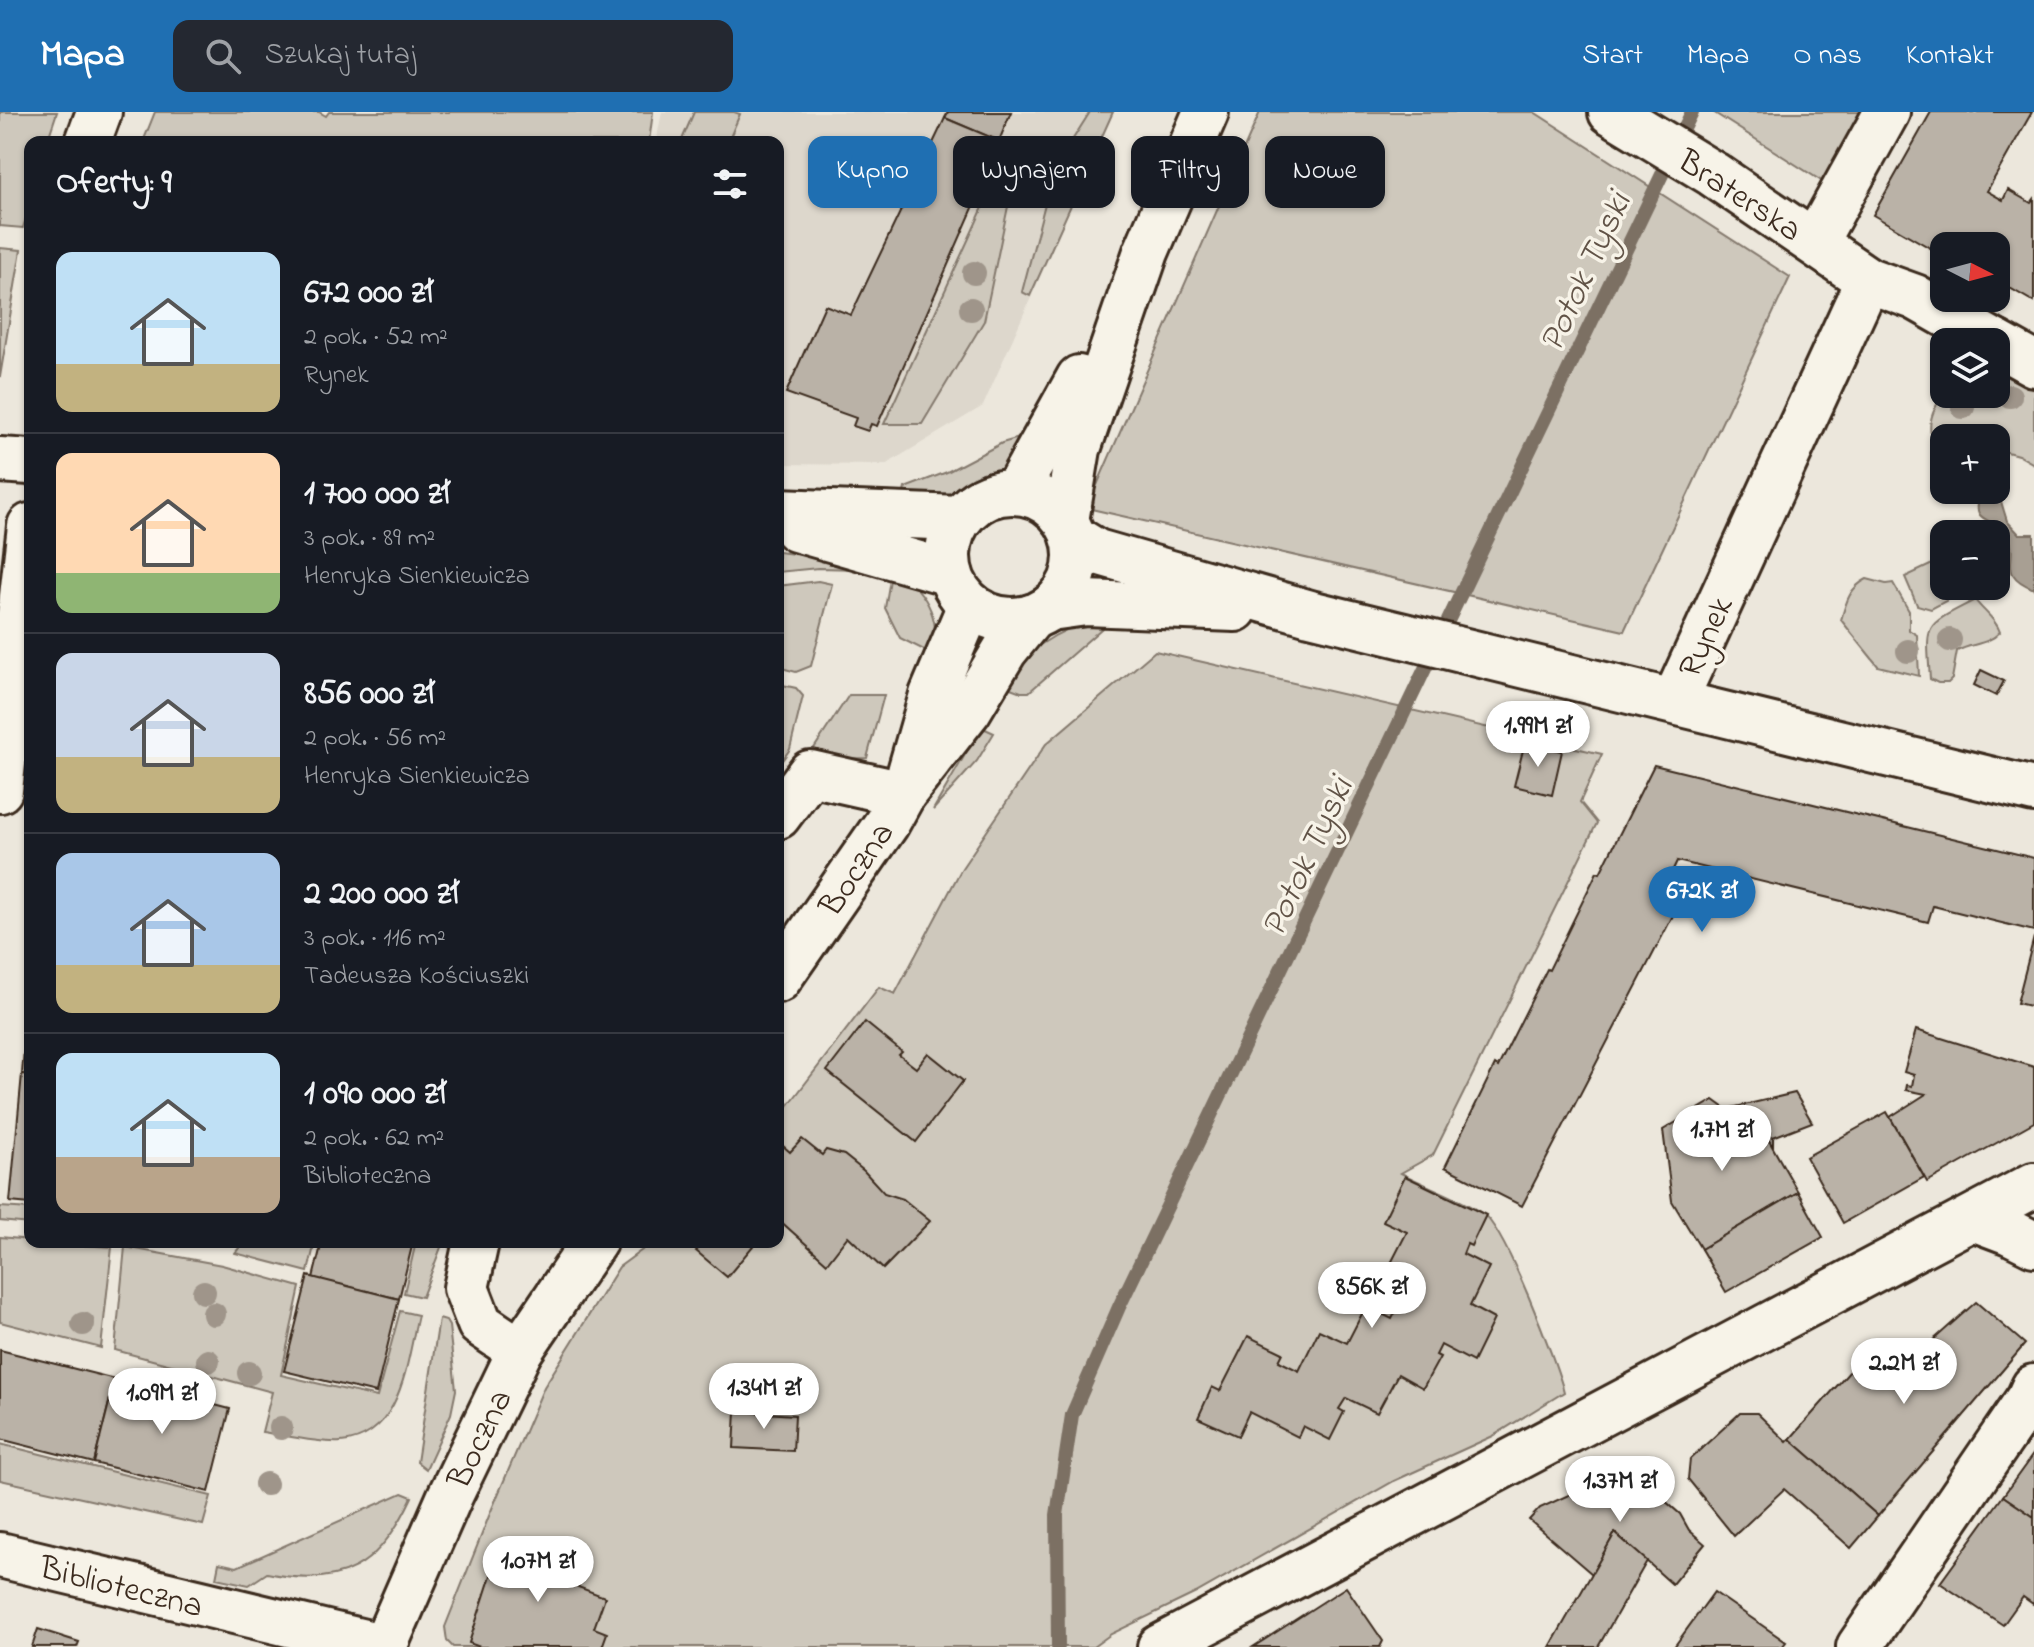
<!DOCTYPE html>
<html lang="pl">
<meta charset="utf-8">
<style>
:root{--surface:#171b24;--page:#242831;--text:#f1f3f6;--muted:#9ea1a6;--line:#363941;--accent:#1f6fb2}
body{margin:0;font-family:"Indie Flower",sans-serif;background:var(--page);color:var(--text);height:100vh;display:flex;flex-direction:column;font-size:30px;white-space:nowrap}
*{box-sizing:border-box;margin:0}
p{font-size:26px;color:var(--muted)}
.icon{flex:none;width:44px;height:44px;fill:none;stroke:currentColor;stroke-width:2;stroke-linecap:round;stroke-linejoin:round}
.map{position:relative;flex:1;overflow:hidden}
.details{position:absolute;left:24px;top:24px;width:760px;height:1112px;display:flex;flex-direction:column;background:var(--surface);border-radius:16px;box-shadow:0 2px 6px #0004}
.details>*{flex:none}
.top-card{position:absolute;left:808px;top:24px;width:760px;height:72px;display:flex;gap:16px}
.needle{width:52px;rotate:96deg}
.fabs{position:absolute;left:1930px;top:120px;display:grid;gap:16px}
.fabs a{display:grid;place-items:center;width:80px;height:80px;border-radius:16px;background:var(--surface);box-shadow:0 2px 6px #0004;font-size:40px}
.price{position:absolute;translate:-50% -68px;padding:0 18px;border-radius:28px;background:#fff;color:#222;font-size:26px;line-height:52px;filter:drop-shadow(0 2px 4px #0008)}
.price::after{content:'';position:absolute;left:50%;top:48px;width:24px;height:18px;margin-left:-12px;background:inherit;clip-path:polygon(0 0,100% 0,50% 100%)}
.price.current{background:var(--accent);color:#fff}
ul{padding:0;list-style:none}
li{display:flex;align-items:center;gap:24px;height:200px;padding:0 32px}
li+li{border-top:2px solid var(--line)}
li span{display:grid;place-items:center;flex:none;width:224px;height:160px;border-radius:16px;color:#555}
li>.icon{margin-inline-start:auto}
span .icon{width:96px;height:96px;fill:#fffc;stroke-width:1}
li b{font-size:34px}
h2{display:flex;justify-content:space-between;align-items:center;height:96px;padding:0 32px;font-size:34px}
.chip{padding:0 28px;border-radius:16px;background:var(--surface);box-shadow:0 2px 6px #0004;font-size:28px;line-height:72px}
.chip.current{background:var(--accent);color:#fff}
header{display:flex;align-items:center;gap:48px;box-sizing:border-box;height:112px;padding:0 40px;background:var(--accent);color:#fff}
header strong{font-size:38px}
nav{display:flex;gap:44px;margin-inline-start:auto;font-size:28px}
.search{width:560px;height:72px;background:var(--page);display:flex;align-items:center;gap:20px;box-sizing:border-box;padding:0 28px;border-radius:16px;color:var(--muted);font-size:30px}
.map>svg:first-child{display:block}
.built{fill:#ddd7cc}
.green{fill:#cec8bc;stroke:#84796d;stroke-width:2}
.water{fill:#a89f93;stroke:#7c7064;stroke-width:2}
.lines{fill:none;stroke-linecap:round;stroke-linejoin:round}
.stream{stroke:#7c7064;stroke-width:14}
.building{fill:#bab2a7;stroke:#3b2a1e;stroke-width:2}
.minor-casing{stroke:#3b2a1e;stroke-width:50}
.minor{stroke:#f7f3e8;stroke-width:44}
.tree{fill:#9f958a}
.labels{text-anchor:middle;stroke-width:7;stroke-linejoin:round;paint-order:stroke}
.street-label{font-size:34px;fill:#3b2a1e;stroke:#f7f3e8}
.water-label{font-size:36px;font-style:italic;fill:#615347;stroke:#f7f3e8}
</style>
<header>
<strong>Mapa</strong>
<div class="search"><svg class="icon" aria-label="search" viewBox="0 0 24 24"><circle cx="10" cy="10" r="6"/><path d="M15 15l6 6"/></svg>Szukaj tutaj</div>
<nav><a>Start</a><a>Mapa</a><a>O nas</a><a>Kontakt</a></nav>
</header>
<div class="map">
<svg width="2034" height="1535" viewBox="0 0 2034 1535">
<rect width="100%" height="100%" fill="#ece7dc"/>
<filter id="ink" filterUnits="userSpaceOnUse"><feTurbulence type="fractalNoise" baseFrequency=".0125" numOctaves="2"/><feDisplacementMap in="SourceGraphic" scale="16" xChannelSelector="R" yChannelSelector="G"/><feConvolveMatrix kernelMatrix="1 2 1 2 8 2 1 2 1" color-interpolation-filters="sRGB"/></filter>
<g filter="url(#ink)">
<polygon class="built" points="662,0 1113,0 983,294 885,353 778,352 778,30 656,30"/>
<g class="green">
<polygon points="0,0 57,0 47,30 30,30 30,92 23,116 0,114"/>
<polygon points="155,0 319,0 326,4 329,0 653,0 649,30 400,30 390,27 389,30 143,30"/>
<polygon points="694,0 734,0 740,2 728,30 681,30"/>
<polygon points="1090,0 1113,0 1030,184 1022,180 1054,57"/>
<polygon points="1260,0 1534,0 1790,165 1624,519 1087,396"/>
<polygon points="1713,0 1887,0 1842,82"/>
<polygon points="991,78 1010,85 984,209 922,312 884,312"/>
<polygon points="0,136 21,138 0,265"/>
<path d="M1996 257 2034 277V352L2018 343 1996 337V326H1944V329L1940 330 1932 326C1926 308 1936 295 1944 279V282H1996Z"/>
<path d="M1019 326 1025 328C1013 352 985 376 959 384 942 390 919 388 902 390L905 376 947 360 1002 331Z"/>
<polygon points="778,440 861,450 859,457 818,456 778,460"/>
<polygon points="1944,441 1944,474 1970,476 1931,497 1917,493 1905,465 1941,448"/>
<path d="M892 456C925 477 941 503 934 543L900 526 885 496Z"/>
<path d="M1867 467 1886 472 1893 471 1909 499V518L1917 523 1919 564 1878 554 1841 508C1846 490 1850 475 1867 467Z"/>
<polygon points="818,469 832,472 811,554 796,560 778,555 778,474"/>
<path d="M1975 488C1984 500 1995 506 2000 520 1988 533 1972 531 1957 539L1952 567 1948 571H1938L1930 567C1926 509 1923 515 1975 488Z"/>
<polygon points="1117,503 1029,580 1021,580 1000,572 1019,546 1056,523 1092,505"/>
<path d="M1155 539 1602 642 1580 690 1597 711 1433 1043 1401 1061C1427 1075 1459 1085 1483 1102 1505 1117 1556 1249 1564 1280L1493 1324 1394 1369 1196 1481 1111 1522 1093 1535H453L447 1529 445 1515 491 1399 544 1275 619 1155 653 1130H778V1007L879 875 895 882 962 756 1046 632Z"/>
<polygon points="778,572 796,576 803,584 790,637 778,654"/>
<polygon points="849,583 884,583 867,646 807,647"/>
<polygon points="981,615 994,621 977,649 933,698"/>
<polygon points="0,1095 30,1097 30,1112 0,1109"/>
<polygon points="0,1125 30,1128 30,1130 112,1135 101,1236 0,1210"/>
<polygon points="244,1130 315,1130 308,1160 235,1141"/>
<polygon points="416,1130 443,1130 422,1185 404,1181"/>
<path d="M125 1135 222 1153 300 1175 281 1263 377 1285 400 1199 418 1203C407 1248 402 1325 341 1330 320 1332 284 1323 262 1320L272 1280 115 1238Z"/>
<polygon points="439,1207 446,1209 449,1214 456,1278 451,1302 426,1357 417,1350"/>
<polygon points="0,1332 211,1384 203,1413 0,1368"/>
<path d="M402 1381 412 1385C380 1454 343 1477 267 1461L249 1473 216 1466 219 1451 237 1455Z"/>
</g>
<path class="water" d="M1987 381 1999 383 2007 409 2019 422H2034V477C1995 461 2020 448 2008 424 1998 404 1969 414 1980 384Z"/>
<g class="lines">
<polyline class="stream" points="1058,1535 1057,1403 1072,1303 1119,1195 1692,0"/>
</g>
<g class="building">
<polygon points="948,0 1011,0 999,29 945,6"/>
<polygon points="1931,0 2032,0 1987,79 2003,88 2008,78 2031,91 2034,87 2034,190 1996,168 1996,134 1944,134 1944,144 1873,103"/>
<polygon points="945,6 1002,30 877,314 871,312 868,319 853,314 856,306 786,281 825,193 851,203"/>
<polygon points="1981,558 2004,569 1996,584 1974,573"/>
<polygon points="1525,630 1562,639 1552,683 1514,674"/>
<polygon points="1654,653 2034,746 2034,819 1933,794 1928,810 1677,749 1661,783 1679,792 1522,1094 1445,1055 1495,953 1498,955 1547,857 1549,858 1597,760 1600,761"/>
<polygon points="2034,825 2034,895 2017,891"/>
<polygon points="30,865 30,963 22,962"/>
<polygon points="865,910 902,940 899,943 916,956 928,941 963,969 916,1030 827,959"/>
<polygon points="1916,918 2034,955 2034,1010 1927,1070 1890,1005 1926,982 1906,978 1907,973 1912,974 1914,963 1904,960"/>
<polygon points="22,962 30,963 30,1092 10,1090"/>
<polygon points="1795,981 1812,1010 1773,1025 1773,1035 1768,1027 1727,997"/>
<polygon points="1714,988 1768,1027 1798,1080 1701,1137 1672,1089 1663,1018"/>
<polygon points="1887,1000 1924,1065 1843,1111 1806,1045"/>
<polygon points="802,1027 822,1043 826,1038 844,1043 864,1059 884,1081 903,1087 930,1109 883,1157 848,1124 827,1151 778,1107 778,1034 782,1033 790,1040"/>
<polygon points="1405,1064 1486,1103 1471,1134 1467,1132 1463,1142 1489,1155 1470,1194 1494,1207 1473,1250 1441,1233 1436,1243 1440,1245 1423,1276 1398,1262 1377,1301 1346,1286 1339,1297 1344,1300 1330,1328 1303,1314 1298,1325 1249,1300 1238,1324 1198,1306 1212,1275 1220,1279 1248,1224 1283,1241 1279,1249 1299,1259 1319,1218 1347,1231 1366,1194 1392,1207 1410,1171 1387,1159 1407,1120 1383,1109"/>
<polygon points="1798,1080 1823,1125 1726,1180 1701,1137"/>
<polygon points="322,1130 413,1130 399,1187 313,1166"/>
<polygon points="704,1130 748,1130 753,1134 727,1165 696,1139"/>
<polygon points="308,1164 399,1187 376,1281 284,1259"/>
<polygon points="1976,1190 2025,1232 1878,1404 1790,1327 1873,1233 1887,1227 1912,1247"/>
<polygon points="0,1238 115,1267 94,1351 0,1327"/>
<polygon points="115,1267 230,1297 209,1380 94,1351"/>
<polygon points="736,1299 795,1303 793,1339 734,1336"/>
<polygon points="1740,1301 1757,1301 1787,1330 1790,1327 1878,1404 1851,1436 1784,1377 1734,1424 1688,1367 1690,1347"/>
<polygon points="2034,1341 2034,1405 2003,1384"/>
<polygon points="1621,1355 1645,1364 1655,1372 1663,1387 1680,1402 1689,1418 1705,1432 1672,1472 1615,1421 1592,1462 1529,1408 1540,1396 1619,1360"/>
<polygon points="2003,1384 2034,1405 2034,1490 2033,1492 2023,1485 2003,1513 1940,1471"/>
<polygon points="1615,1421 1647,1449 1598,1535 1550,1535"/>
<polygon points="529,1427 573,1443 568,1457 583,1462 578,1475 605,1485 594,1516 607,1521 602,1535 480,1535 469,1531 497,1445 519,1453"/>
<polygon points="1346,1475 1383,1529 1380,1535 1253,1535"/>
<polygon points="1714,1480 1786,1530 1782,1535 1674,1535"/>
<polygon points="38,1517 79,1530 77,1535 32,1535"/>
</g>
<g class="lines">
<g class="minor-casing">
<g id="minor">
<polyline points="1611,0 1713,62 1868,168 1915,185 1994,230"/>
<polyline points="88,30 99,0"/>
<polyline points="1815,130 1887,0"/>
<polyline points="1996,231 2034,252"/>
<polyline points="0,348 30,350"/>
<polyline points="1016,379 1079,266"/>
<circle cx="1012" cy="444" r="64"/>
<polyline points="778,399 960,406"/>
<polyline points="1066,409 1078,337 1146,140 1206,0"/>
<polyline points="796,417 950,461"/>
<polyline points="1074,426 1097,440 1310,501 2034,678"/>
<polyline points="1050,496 1086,491 1235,497"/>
<polyline points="1675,588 1868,168"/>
<polyline points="910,660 932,583 970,493"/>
<polyline points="0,678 30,414"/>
<polyline points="778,704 810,661 903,682"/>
<polyline points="778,868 887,711 903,682 969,598 1005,538 1032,505"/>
<polyline points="1973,1106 2010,1120 2034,1132"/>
<polyline points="476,1130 466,1176 480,1212 520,1239"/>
<polyline points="0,1443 385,1535"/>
<polyline points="384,1535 450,1384 520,1239 594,1130"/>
<polyline points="1160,1535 2034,1073"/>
<polyline points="1859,1535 2029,1286 2034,1275"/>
</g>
</g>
<use href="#minor" class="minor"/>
</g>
<g class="tree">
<circle cx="974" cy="161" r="12"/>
<circle cx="971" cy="197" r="12"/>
<circle cx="2010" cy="284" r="12"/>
<circle cx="1963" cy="295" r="12"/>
<circle cx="1950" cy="528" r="12"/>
<circle cx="1908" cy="539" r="12"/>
<circle cx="204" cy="1180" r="12"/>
<circle cx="214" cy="1202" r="12"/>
<circle cx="83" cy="1212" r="12"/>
<circle cx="208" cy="1249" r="12"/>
<circle cx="249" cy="1261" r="12"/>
<circle cx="281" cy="1316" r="12"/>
<circle cx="266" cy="1372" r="12"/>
</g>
</g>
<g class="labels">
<g class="street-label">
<text transform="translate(1741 82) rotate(33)" y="12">Braterska</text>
<text transform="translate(1704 524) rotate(-65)" y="12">Rynek</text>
<text transform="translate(855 756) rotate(-56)" y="12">Boczna</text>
<text transform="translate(478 1326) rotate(-64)" y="12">Boczna</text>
<text transform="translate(122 1473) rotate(14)" y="12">Biblioteczna</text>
</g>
<g class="water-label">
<text transform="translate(1583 159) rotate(-65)" y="13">Potok Tyski</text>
<text transform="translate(1305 744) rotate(-65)" y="13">Potok Tyski</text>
</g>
</g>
</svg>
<div class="fabs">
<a><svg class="needle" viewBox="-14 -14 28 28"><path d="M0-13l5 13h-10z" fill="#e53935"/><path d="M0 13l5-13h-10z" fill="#9ea1a6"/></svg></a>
<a><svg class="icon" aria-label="layers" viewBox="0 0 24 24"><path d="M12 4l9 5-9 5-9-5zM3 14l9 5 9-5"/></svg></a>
<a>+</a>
<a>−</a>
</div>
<b class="price" style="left:1538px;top:657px">1.99M zł</b>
<b class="price current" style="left:1702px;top:822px">672K zł</b>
<b class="price" style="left:1722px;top:1061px">1.7M zł</b>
<b class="price" style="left:1372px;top:1218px">856K zł</b>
<b class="price" style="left:1904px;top:1294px">2.2M zł</b>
<b class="price" style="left:764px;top:1319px">1.34M zł</b>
<b class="price" style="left:162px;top:1324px">1.09M zł</b>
<b class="price" style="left:1620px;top:1412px">1.37M zł</b>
<b class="price" style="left:538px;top:1492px">1.07M zł</b>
<div class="top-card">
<a class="chip current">Kupno</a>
<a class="chip">Wynajem</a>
<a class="chip">Filtry</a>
<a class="chip">Nowe</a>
</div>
<section class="details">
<h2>Oferty: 9<svg class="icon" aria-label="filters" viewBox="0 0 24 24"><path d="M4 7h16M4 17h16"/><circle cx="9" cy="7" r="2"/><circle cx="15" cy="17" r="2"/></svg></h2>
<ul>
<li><span style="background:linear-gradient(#bfe0f5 70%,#c2b280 0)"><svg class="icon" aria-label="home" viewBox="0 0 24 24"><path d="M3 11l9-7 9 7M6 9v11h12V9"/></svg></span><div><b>672 000 zł</b><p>2 pok. · 52 m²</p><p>Rynek</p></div></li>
<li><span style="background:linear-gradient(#ffd9b3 75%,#8fb573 0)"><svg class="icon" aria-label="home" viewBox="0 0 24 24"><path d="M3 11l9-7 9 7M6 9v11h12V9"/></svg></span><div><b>1 700 000 zł</b><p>3 pok. · 89 m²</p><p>Henryka Sienkiewicza</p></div></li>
<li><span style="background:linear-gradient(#c9d6e8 65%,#c2b280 0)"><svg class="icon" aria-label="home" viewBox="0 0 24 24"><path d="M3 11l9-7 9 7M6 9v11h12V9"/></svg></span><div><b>856 000 zł</b><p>2 pok. · 56 m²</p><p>Henryka Sienkiewicza</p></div></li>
<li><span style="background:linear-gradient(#a9c7e8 70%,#c2b280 0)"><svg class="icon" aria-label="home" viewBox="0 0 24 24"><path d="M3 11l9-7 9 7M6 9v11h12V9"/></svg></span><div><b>2 200 000 zł</b><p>3 pok. · 116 m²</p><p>Tadeusza Kościuszki</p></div></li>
<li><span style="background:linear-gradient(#bfe0f5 65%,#b9a48a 0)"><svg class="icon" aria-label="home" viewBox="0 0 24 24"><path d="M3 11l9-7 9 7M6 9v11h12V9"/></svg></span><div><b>1 090 000 zł</b><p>2 pok. · 62 m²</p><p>Biblioteczna</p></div></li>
</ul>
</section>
</div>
